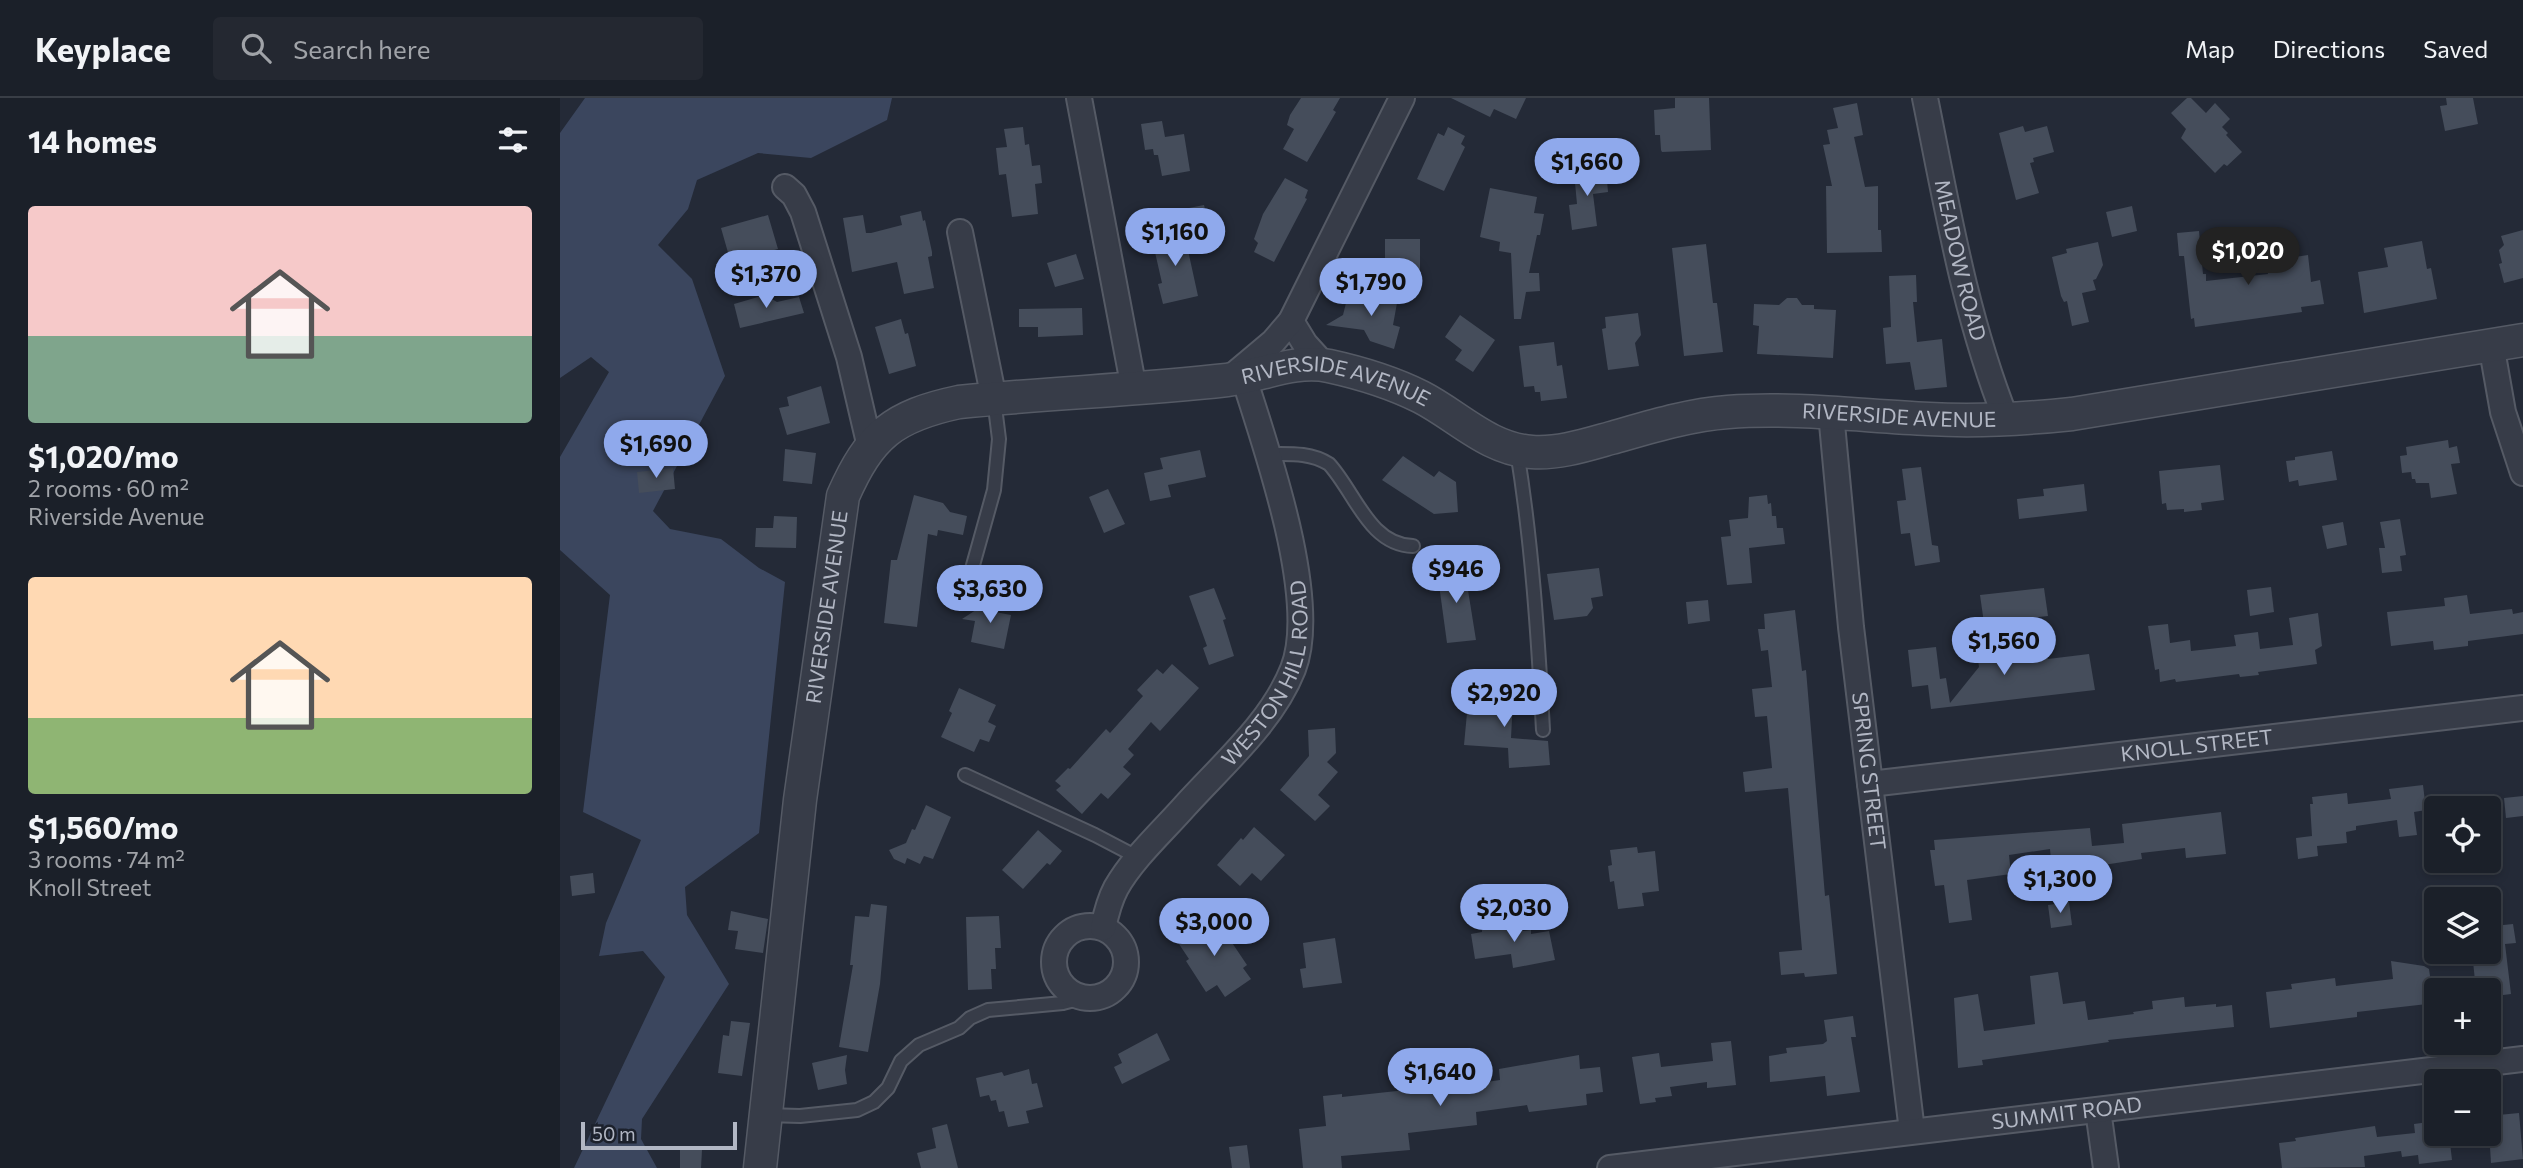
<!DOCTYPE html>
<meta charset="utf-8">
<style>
:root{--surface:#1b2029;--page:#242831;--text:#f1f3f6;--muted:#a0a3a8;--line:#393e46;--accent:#8fa9ec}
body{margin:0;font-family:Commissioner,sans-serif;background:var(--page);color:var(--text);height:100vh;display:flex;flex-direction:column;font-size:26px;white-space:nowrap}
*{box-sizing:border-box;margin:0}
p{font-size:23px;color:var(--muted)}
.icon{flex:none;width:38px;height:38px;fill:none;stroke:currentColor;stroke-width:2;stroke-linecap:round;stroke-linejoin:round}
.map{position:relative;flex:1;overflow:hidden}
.side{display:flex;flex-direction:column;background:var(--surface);width:560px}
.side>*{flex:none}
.buttons{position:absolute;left:1864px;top:698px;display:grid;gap:14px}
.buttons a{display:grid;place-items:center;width:77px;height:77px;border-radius:7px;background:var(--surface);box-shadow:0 4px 10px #0003,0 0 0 2px var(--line);font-size:35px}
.scale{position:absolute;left:21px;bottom:18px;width:156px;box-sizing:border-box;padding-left:7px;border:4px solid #b2b7c4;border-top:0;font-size:19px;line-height:24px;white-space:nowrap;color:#b2b7c4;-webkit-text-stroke:5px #1c212c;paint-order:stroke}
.price{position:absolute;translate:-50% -60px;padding:0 16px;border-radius:24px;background:var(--accent);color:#111;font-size:23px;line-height:46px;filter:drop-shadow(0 2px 4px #0008)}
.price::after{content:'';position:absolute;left:50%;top:42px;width:21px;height:16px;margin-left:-10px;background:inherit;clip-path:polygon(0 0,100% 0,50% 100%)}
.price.selected{background:#222;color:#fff}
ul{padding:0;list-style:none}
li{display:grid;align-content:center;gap:14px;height:371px;padding:0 28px}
li span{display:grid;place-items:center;height:217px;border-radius:7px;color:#555}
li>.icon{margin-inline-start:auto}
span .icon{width:126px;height:126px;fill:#fffc;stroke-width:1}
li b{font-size:30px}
h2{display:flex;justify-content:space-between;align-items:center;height:84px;padding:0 28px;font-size:30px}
header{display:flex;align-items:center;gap:42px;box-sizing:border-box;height:98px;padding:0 35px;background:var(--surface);border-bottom:2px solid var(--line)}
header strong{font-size:33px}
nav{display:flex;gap:38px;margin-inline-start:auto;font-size:24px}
.search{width:490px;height:63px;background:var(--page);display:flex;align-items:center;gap:18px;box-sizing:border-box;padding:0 24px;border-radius:7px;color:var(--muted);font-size:26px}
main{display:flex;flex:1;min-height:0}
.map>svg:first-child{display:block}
.water{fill:#3b465e}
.building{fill:#454d5b}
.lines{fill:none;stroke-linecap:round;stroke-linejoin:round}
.service-casing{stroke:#555a65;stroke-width:16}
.minor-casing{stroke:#555a65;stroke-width:28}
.tertiary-casing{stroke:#555a65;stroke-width:35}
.service{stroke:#373c48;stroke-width:12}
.minor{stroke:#373c48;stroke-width:24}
.tertiary{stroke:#373c48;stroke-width:32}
.labels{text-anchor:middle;stroke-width:6;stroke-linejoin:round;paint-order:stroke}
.street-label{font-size:21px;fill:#b2b7c4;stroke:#1c212c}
</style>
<header>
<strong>Keyplace</strong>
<div class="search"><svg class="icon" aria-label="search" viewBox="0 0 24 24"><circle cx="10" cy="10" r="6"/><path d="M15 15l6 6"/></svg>Search here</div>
<nav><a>Map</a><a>Directions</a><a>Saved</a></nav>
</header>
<main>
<section class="side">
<h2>14 homes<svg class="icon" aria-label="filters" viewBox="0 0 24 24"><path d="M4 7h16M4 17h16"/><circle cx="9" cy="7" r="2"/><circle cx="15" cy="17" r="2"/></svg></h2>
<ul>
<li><span style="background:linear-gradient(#f6c9c9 60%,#7fa58c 0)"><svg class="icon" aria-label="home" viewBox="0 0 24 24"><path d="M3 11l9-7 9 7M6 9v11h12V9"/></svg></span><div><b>$1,020/mo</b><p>2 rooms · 60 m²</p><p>Riverside Avenue</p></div></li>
<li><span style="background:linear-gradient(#ffd9b3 65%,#8fb573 0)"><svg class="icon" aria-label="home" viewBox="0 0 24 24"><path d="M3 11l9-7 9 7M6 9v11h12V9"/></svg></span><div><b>$1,560/mo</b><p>3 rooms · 74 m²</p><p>Knoll Street</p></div></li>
</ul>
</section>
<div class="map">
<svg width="1963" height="1070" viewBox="0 0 1963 1070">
<rect width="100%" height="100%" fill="#242a37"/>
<polygon class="water" points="25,0 332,0 327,22 251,60 198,55 137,82 128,111 98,147 132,181 165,278 93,413 110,431 161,441 199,470 225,484 199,735 125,789 127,817 169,886 82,1021 81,1041 97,1070 14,1070 105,879 83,853 39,858 46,825 81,742 23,714 50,497 0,452 0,359 49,274 31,259 0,280 0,35"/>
<g class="building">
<polygon points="741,0 780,0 773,12 776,14 747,64 723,51 734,31 727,27 730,17"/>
<polygon points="891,0 966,0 956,21 934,11 930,19"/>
<polygon points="1115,0 1149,0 1151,52 1102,54 1101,52 1100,37 1095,37 1094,12 1115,10"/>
<polygon points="1627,0 1631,0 1646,15 1655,5 1670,21 1662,29 1668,35 1666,37 1682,54 1667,68 1664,66 1655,75 1621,40 1626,31 1611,15"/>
<polygon points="1886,0 1913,0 1918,26 1885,33 1880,8 1887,7"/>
<polygon points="1297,5 1303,37 1294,39 1305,89 1318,88 1318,132 1321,132 1322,154 1267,155 1266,88 1272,88 1263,47 1270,46 1267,32 1278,30 1273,10"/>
<polygon points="602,23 605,39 624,36 630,73 602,78 598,57 594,57 593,51 585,52 581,26"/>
<polygon points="1463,28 1465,34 1487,28 1494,54 1473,60 1474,64 1470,65 1479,95 1456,102 1439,35"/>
<polygon points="463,29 465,47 469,46 472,68 480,67 482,85 475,86 478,116 452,119 446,76 439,77 436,50 447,49 444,31"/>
<polygon points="888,29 905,38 901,46 905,49 884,93 857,81 878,35 884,38"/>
<polygon points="1046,71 1048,94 1033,96 1037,128 1012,132 1009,107 1017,106 1014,74"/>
<polygon points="725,80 748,92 745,100 747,101 714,164 694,154 698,145 694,141 703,116"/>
<polygon points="930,90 977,99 974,115 984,116 980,137 977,137 969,175 979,175 980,193 966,194 961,221 954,221 951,155 939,153 940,144 920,139"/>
<polygon points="644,107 649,128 623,133 619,112"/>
<polygon points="1572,108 1577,133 1552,139 1546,114"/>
<polygon points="361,113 363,123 365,122 372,154 372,158 368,159 374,190 344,196 337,164 292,174 283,120 303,117 306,135 311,135 342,127 340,118"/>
<polygon points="208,117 218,151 185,160 183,154 169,158 161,130"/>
<polygon points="1963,132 1963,180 1944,185 1939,166 1942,165 1939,152 1944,147 1941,138"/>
<polygon points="1639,133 1643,176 1646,176 1646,183 1708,176 1706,163 1711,160 1710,152 1732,149 1735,159 1748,157 1751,184 1760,182 1764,206 1741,209 1742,214 1635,229 1634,220 1631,221 1624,158 1619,158 1617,135"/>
<polygon points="624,134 638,198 603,206 598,186 602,185 592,141"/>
<rect x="825" y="141" width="35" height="32"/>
<polygon points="1862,143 1867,171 1871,170 1877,201 1804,215 1798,174 1828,169 1824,150"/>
<polygon points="1538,144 1543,167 1536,181 1533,182 1536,192 1522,195 1529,224 1512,228 1507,203 1504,204 1501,198 1492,159 1507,155 1506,151"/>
<polygon points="1146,146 1153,205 1157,205 1163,254 1124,258 1112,150"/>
<polygon points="516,156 524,181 495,189 487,165"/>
<polygon points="1356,177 1357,204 1353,204 1357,244 1382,241 1387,289 1355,292 1350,264 1326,266 1323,230 1331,229 1329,178"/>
<polygon points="809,192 826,197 824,202 837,205 833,227 840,229 834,251 810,243 804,232 766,227 783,217 787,201 794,203 796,194 808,197"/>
<polygon points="205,197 217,204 239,199 244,215 180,230 174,206"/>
<polygon points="1227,200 1237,200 1242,207 1254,207 1254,211 1276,212 1273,260 1197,256 1199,228 1193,227 1194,206 1219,207"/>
<polygon points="522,210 523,237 478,239 478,229 459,229 459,211"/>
<polygon points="1078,215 1081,237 1075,245 1079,268 1048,272 1042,231 1046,230 1045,219"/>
<polygon points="900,217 935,242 913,274 895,262 902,252 885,239"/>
<polygon points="341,221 345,236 348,235 356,268 329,276 315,229"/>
<polygon points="994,244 997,268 1002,267 1007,300 981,303 980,294 975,294 974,288 964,289 959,248"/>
<polygon points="261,288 270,325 227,337 219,310 229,308 227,299"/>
<polygon points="1888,342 1889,350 1897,348 1900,365 1891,366 1897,396 1871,400 1869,385 1856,385 1855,381 1852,381 1851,374 1842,375 1840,358 1847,357 1846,349"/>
<polygon points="225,351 256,355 252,386 223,383"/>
<polygon points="640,352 646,379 608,387 611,399 590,403 584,375 603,371 600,360"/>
<polygon points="1772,353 1777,382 1739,388 1738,382 1729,384 1726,363 1735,362 1735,359"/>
<polygon points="843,358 874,379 879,373 896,384 898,414 874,416 822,382"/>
<polygon points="1660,367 1664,402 1641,405 1642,412 1624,414 1624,411 1607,412 1606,405 1602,406 1599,373"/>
<polygon points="1361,369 1372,447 1378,448 1380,464 1355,468 1350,435 1341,436 1337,403 1346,402 1342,371"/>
<polygon points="113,370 115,391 79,395 77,374"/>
<polygon points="1524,386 1527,413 1459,421 1457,401 1484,398 1483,391"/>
<polygon points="548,391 565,426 544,435 529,399"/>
<polygon points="354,397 383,405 390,414 407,418 403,437 378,432 377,438 368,436 357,529 324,525 331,462 337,462"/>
<polygon points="1207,397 1208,406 1211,405 1212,418 1216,418 1217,430 1223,430 1225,446 1189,450 1192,485 1167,487 1161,439 1171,438 1169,422 1188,420 1189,399"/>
<polygon points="214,418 237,419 236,450 195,449 196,430 213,430"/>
<polygon points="1840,421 1846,457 1840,458 1842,473 1822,475 1819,450 1825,450 1820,424"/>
<polygon points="1783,424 1787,447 1767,451 1762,428"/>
<polygon points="897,464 907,486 916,542 887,545 877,472"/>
<polygon points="1039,470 1043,498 1031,500 1033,510 1027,518 994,522 987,476"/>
<polygon points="1711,489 1714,514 1690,518 1687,492"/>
<polygon points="654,490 666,521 663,522 674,558 649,567 643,550 647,548 629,498"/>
<polygon points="1484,490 1488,518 1424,525 1420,497"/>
<polygon points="439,497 435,514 451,517 444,551 411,544 415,523 402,521"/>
<polygon points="1907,497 1910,516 1952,511 1953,516 1963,514 1963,536 1908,543 1908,548 1874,552 1873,543 1831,548 1827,514 1885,508 1884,500"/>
<polygon points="1148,502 1150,523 1128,526 1126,504"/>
<polygon points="1235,512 1242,573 1246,572 1265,798 1269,797 1277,876 1245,879 1244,875 1221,877 1219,854 1242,852 1228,690 1185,694 1183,674 1212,670 1207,618 1195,619 1192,591 1212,589 1208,552 1201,553 1198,531 1205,531 1204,516"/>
<polygon points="1758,515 1762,548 1755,552 1757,566 1698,574 1699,577 1680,579 1679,576 1616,584 1615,581 1600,584 1599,571 1595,572 1588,528 1608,526 1610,545 1630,542 1631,553 1676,548 1674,537 1698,534 1700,551 1733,547 1729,520"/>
<polygon points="1438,547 1439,556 1475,551 1475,554 1487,552 1488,561 1529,556 1535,592 1371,611 1368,587 1352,589 1348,552 1376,549 1380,581 1386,580 1390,605 1419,569 1418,562 1422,561 1420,549"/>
<polygon points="612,566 639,590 600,633 591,624 568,651 574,657 563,669 571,676 548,701 541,695 522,716 496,692 501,688 495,683 508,670 510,671 546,631 550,635 583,598 577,592 597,571 603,576"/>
<polygon points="930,581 954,582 951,640 988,643 990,667 949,670 948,650 904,647 907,615 928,617"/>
<polygon points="399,590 436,607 428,624 436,628 429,644 420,641 414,654 381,639 392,615 389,613"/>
<polygon points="775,630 776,655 767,664 778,674 758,697 770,708 755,723 720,692 749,658 748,632"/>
<polygon points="1863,687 1866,712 1854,714 1857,737 1839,739 1837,722 1796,728 1796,732 1786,734 1787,745 1757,748 1758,758 1738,761 1736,740 1752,738 1750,706 1753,706 1752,699 1787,695 1788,706 1831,701 1829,691"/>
<polygon points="1963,698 1963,718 1946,720 1944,700"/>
<polygon points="366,707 391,719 373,761 364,758 360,766 347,760 345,766 334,761 329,752 346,745 352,731 355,732"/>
<polygon points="1661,714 1666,756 1626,760 1625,750 1581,755 1582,761 1537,768 1538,774 1517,776 1515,759 1491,762 1490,751 1449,757 1451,776 1407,782 1412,822 1389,825 1384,787 1375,788 1370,752 1375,752 1374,742 1530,730 1532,748 1564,745 1562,726"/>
<polygon points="694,729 725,757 701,783 692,775 680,788 657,767 681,740 683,742"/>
<polygon points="478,732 502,753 490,767 487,765 463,791 442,772"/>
<polygon points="1077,749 1078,755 1095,753 1099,793 1082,795 1084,808 1058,811 1054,783 1050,784 1048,768 1052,767 1050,752"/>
<polygon points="33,775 35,795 12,798 10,778"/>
<polygon points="1509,804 1512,827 1491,830 1488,807"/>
<polygon points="311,806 327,808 320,886 308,954 279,949 293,867 290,867 295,818 309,819"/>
<polygon points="171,813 208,821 203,855 175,851 178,833 168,832"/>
<polygon points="439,818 441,850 435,850 436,871 431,871 432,891 408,892 406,819"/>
<polygon points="654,818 687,867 683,870 691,881 665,899 657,887 646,894 626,863 629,861 617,843"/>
<polygon points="961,823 963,833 971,832 971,836 989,833 995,862 953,870 951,856 915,861 911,836 922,834 922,830"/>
<polygon points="1953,826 1956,845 1945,846 1951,896 1928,899 1928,892 1916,892 1912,854 1928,854 1928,847 1937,846 1934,828"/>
<polygon points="775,840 782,885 743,890 740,871 746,870 743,845"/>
<polygon points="1831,863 1864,868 1869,871 1871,885 1876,885 1876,905 1797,914 1797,919 1710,930 1706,894 1732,891 1731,886 1775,880 1776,888 1833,881"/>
<polygon points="1498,874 1503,906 1525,903 1528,922 1574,916 1573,914 1593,911 1592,903 1624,899 1625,909 1656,906 1656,909 1672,907 1674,929 1548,942 1549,944 1422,962 1423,967 1398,970 1394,900 1418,896 1424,933 1475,926 1470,878"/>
<polygon points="1293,918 1296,939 1291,939 1300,994 1267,998 1265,978 1210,984 1209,958 1227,955 1226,950 1263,946 1267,943 1264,922"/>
<polygon points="171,923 190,925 182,978 158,975 163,937 169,938"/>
<polygon points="597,935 610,962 562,986 554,969 562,965 558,956"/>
<polygon points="1171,943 1176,987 1147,990 1147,984 1110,989 1112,998 1095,1000 1096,1004 1080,1006 1072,959 1099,955 1101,969 1153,963 1151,945"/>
<polygon points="287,957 285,972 287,986 258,992 252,965"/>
<polygon points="1019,957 1020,971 1040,969 1043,994 1026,996 1027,1007 969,1014 967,1007 916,1014 917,1027 848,1035 850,1052 781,1058 782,1070 743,1070 739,1031 766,1028 763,998 782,996 782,999 864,990 862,973 881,971 883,986 905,984 906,987 940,982 939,971"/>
<polygon points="469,971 472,986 477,985 483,1009 466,1013 469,1025 448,1029 444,1013 439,1014 436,1002 431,1003 429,997 420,999 416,980 442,974 444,978"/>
<polygon points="1959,1015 1963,1061 1931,1065 1928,1018"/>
<polygon points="1876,1023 1876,1036 1889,1036 1892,1062 1859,1066 1858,1057 1842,1059 1841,1053 1804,1058 1805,1069 1722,1070 1719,1045 1736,1043 1735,1040 1815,1028 1817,1039 1855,1035 1854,1026"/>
<polygon points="387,1026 398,1070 361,1070 357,1055 376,1050 372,1030"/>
<polygon points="687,1047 690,1070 672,1070 669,1049"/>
<polygon points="120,1050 142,1052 141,1070 120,1070"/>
</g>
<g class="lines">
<g class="service-casing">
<g id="service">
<path d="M957 353C972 445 978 538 983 632"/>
<path d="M707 356C729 356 750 354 769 366 795 394 809 447 853 448"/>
<polyline points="403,503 434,392 439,341 434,301"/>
<polyline points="405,677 535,737 579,760"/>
<polyline points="206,1017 240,1018 297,1012 314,1004 328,990 341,963 359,947 399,930 410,920 428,912 503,905 522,900"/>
</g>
</g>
<g class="minor-casing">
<g id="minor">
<polyline points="519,0 574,291"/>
<path id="s1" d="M1365 0C1387 108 1405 218 1446 321"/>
<polyline points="225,89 234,97 243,114 289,259 310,349"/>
<polyline points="400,134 434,301"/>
<polyline points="731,223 745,246 764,267"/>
<polyline points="1931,246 1943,314 1963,375"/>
<polyline points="669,281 713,244 731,223 842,0"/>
<path id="s2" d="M1271 315 1291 529 1352 1033"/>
<path id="s3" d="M1310 686 1963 610"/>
<circle cx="530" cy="864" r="36"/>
<path id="s4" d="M543 830C546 816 549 803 556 790 573 760 602 734 625 708 663 666 712 624 733 571 760 502 706 350 684 280"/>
<polyline points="1538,1012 1546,1070"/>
<path id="s5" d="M1050 1070 1963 961"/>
</g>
</g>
<g class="tertiary-casing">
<g id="tertiary">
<path id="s6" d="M200 1070 240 702 283 398C310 337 333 318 399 304 488 295 578 292 667 282 701 278 734 261 769 268 801 275 831 284 861 299 898 318 928 351 972 354 998 356 1026 347 1051 340 1090 329 1128 317 1168 314 1235 309 1302 318 1369 321 1416 324 1464 321 1512 316L1963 242"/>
</g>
</g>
<use href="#service" class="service"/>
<use href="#minor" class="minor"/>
<use href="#tertiary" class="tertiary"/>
</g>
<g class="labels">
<g class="street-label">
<text dy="7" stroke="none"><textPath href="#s1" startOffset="166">MEADOW ROAD</textPath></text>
<text dy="7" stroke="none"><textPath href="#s6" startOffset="1216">RIVERSIDE AVENUE</textPath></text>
<text dy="7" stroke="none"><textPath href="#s6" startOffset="1802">RIVERSIDE AVENUE</textPath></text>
<text dy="7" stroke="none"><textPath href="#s6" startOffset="565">RIVERSIDE AVENUE</textPath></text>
<text dy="7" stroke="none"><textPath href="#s4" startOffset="312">WESTON HILL ROAD</textPath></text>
<text dy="7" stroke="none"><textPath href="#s3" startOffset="329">KNOLL STREET</textPath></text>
<text dy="7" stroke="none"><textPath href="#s2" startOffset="360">SPRING STREET</textPath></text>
<text dy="7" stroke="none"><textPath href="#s5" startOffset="460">SUMMIT ROAD</textPath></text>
</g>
</g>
</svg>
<div class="buttons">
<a><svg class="icon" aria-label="locate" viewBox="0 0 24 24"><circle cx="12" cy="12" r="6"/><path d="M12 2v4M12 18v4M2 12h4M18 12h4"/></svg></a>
<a><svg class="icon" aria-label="layers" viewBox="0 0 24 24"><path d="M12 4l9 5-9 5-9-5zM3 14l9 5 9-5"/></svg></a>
<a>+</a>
<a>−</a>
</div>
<div class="scale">50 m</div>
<b class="price" style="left:1027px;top:100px">$1,660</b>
<b class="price" style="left:615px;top:170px">$1,160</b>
<b class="price selected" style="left:1688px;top:189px">$1,020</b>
<b class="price" style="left:206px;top:212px">$1,370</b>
<b class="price" style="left:811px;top:220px">$1,790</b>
<b class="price" style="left:96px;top:382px">$1,690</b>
<b class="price" style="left:896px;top:507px">$946</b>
<b class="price" style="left:430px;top:527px">$3,630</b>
<b class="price" style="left:1444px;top:579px">$1,560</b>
<b class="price" style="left:944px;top:631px">$2,920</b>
<b class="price" style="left:1500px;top:817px">$1,300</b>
<b class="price" style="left:954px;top:846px">$2,030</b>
<b class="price" style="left:654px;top:860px">$3,000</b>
<b class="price" style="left:880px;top:1010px">$1,640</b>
</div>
</main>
